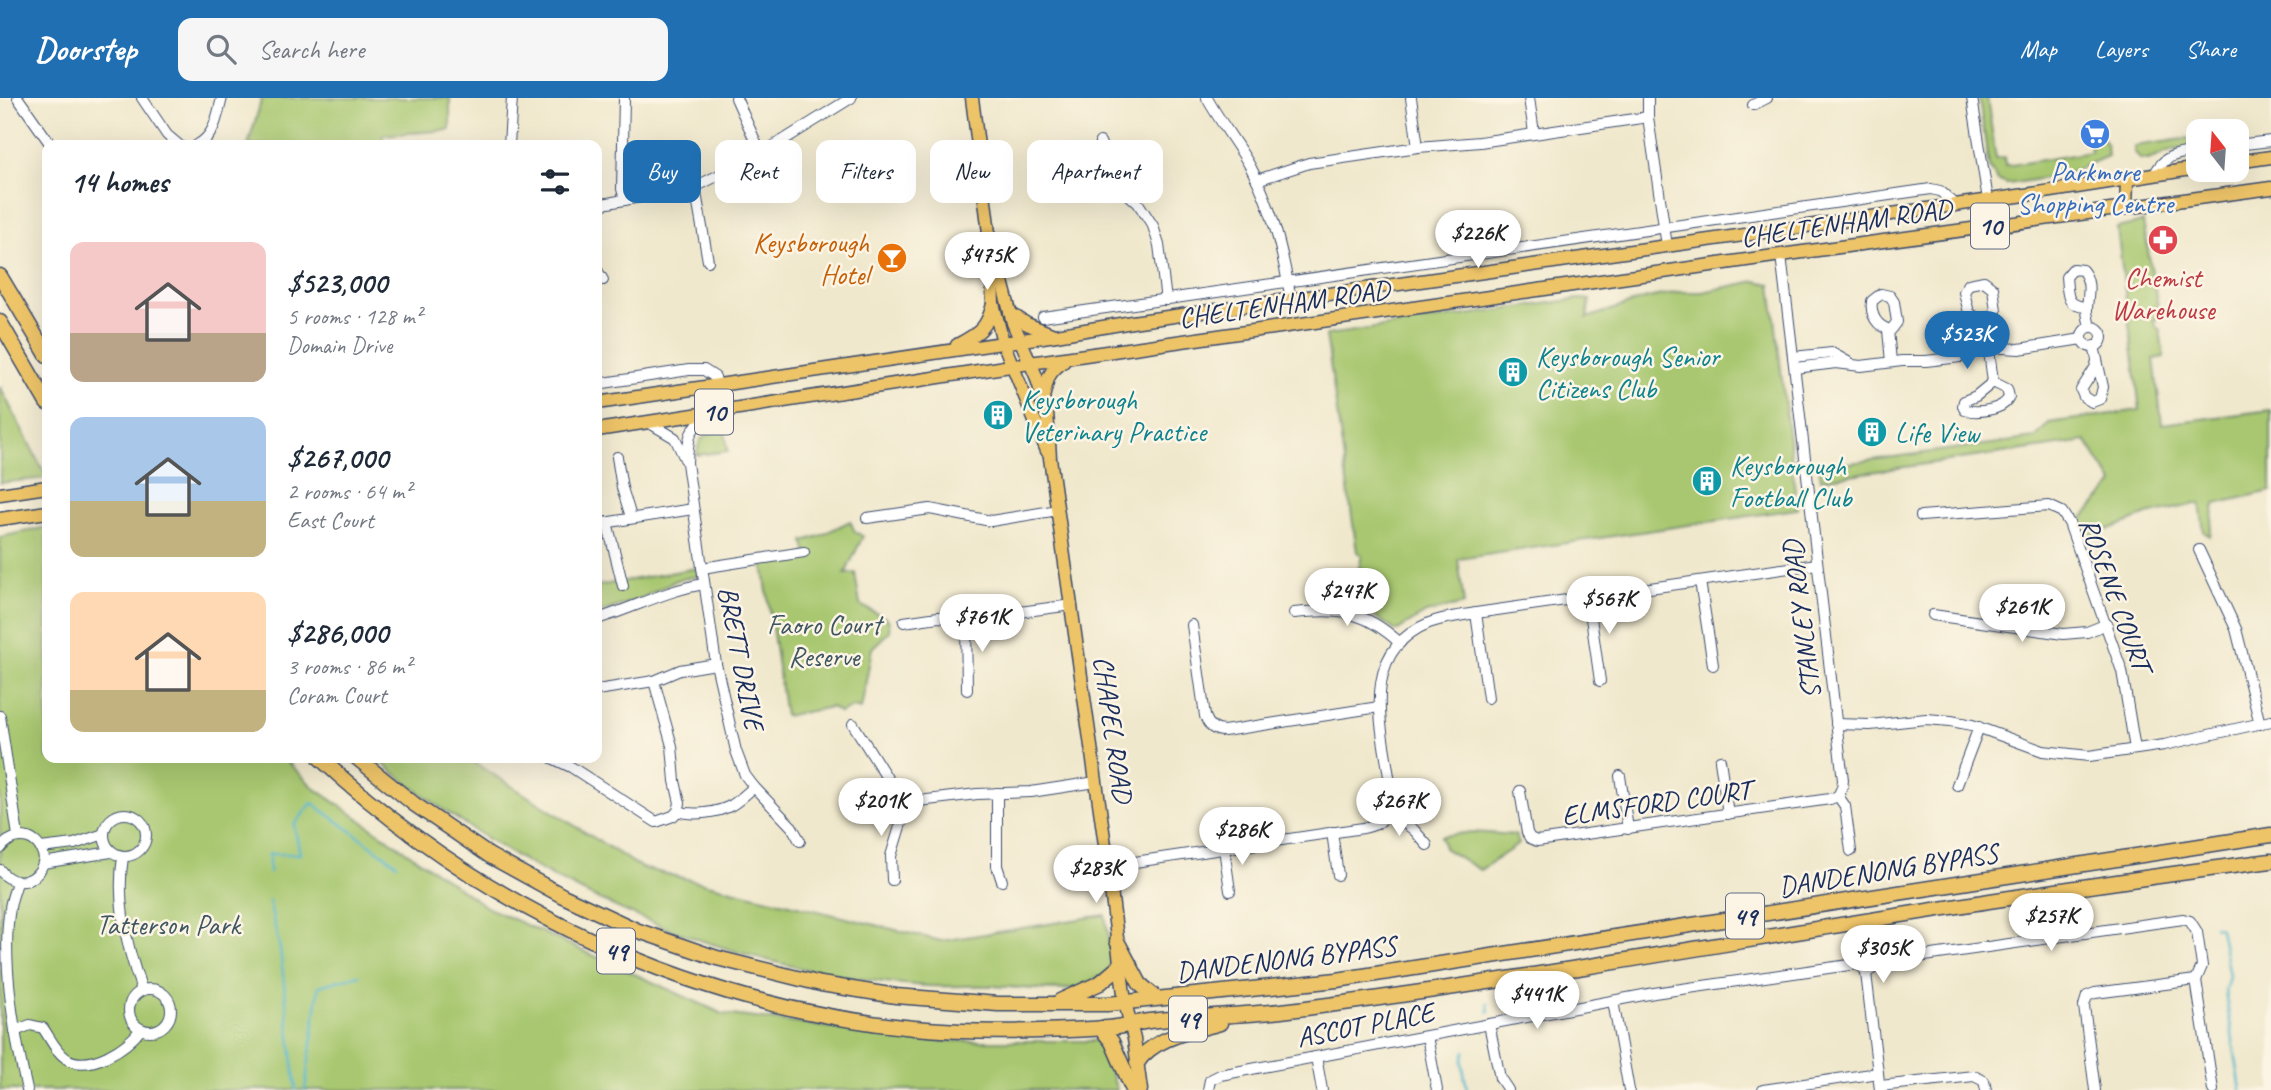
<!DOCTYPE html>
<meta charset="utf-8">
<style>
:root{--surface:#fff;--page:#f6f6f7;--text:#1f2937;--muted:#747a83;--accent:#1f6fb2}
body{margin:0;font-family:Caveat,sans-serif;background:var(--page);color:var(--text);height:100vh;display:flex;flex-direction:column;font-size:26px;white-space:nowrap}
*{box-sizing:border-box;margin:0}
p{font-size:23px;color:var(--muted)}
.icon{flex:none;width:38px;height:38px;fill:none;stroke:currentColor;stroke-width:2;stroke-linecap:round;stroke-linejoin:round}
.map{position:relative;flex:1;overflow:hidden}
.panel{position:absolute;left:42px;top:42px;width:560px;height:623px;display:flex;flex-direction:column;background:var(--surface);border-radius:14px;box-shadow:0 7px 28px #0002}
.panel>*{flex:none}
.top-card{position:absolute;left:623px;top:42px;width:665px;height:63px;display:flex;gap:14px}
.needle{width:46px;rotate:343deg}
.fabs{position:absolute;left:2186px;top:21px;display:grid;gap:14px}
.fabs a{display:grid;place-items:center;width:63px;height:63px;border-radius:14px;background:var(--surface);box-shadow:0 7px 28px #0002;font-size:35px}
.price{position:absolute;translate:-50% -60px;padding:0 16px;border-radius:24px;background:#fff;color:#222;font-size:23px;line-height:46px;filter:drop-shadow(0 2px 4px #0008)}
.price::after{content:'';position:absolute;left:50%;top:42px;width:21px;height:16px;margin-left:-10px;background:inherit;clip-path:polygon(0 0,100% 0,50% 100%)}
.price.selected{background:var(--accent);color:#fff}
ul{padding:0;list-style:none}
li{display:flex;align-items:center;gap:21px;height:175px;padding:0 28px}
li span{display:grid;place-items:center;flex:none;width:196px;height:140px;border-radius:14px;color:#555}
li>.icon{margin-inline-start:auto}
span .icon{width:84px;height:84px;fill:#fffc;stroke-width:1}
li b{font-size:30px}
h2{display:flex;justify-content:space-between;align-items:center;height:84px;padding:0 28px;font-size:30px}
.chip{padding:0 24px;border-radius:14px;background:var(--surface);box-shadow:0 7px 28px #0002;font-size:24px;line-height:63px}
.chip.selected{background:var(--accent);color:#fff}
header{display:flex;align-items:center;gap:42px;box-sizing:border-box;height:98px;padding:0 35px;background:var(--accent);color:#fff}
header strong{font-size:33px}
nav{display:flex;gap:38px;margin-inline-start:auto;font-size:24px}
.search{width:490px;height:63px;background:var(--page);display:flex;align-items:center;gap:18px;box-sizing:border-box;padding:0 24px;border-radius:14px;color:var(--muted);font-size:26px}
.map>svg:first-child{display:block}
.green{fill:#a8c76f;stroke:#627b66;stroke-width:2}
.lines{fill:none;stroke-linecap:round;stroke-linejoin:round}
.stream{stroke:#4db4cb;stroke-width:2.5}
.minor-casing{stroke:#3b4b6e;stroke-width:12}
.major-casing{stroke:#3b4b6e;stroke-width:15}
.highway-casing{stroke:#3b4b6e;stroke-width:17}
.minor{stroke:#fff;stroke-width:10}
.major{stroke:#eec469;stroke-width:12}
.highway{stroke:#eec469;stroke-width:14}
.labels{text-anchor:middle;stroke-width:5;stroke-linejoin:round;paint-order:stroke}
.shield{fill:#fcf5e5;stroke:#5e6a86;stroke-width:2}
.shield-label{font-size:26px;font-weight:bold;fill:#1b2f5e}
.shop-label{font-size:28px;fill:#366cbe;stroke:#fcf5e5}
.street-label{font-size:28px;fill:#1b2f5e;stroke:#fcf5e5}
.food-label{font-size:28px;fill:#c56008;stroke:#fcf5e5;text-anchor:end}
.health-label{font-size:28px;fill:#be3a42;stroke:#fcf5e5}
.culture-label{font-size:28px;fill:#0d838f;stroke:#fcf5e5;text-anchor:start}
.park-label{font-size:28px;fill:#3e5562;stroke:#fcf5e5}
</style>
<header>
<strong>Doorstep</strong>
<div class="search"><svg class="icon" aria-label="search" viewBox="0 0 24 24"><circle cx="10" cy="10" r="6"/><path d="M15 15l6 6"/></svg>Search here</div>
<nav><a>Map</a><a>Layers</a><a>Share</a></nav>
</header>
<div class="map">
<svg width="2271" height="992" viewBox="0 0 2271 992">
<rect width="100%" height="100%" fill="#fcf5e5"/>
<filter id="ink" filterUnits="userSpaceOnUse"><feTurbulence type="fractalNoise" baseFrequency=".0143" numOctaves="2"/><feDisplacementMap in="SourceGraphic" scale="14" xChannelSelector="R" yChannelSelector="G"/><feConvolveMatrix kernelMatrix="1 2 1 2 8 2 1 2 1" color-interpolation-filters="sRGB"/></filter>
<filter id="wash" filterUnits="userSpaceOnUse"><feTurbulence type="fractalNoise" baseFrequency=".00686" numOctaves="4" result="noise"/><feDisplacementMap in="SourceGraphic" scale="28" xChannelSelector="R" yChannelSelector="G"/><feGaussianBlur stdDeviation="1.57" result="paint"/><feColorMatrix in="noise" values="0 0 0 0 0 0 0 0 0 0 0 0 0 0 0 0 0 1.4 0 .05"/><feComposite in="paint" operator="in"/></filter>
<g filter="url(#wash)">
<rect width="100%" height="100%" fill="#f0e8cc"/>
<g class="green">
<polygon points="262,0 450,0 450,32 383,37 381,47 248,47"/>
<polygon points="1979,0 1987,0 1996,61 2004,60 2005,68 2091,54 2090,39 2081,40 2087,35 2100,37 2106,46 2108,58 2064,77 2015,85 2007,86 1997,82 1989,69"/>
<polygon points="2198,39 2198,48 2173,52 2148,62 2140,61 2134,53 2134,48"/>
<polygon points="2143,124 2160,220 2154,221 2155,228 2160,232 2164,259 2154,261 2162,326 2271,312 2271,393 2215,406 2210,438 2204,434 2200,405 2147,417 2086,440 2080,423 2114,386 2086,343 1821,381 1819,369 2035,340 2049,325 2140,312 2117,130"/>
<polygon points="1756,183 1771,186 1797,411 1458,461 1464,506 1426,515 1396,533 1376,519 1350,509 1362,457 1357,454 1326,237 1578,201 1590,202 1587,220 1647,200 1679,194 1702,194"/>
<polygon points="0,289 47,380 0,385"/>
<path d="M725 333 728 353 697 357C698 337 707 335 725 333Z"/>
<polygon points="850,423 855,434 863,438 845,476 855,475 860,507 888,521 890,533 872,550 861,611 852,609 840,615 831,609 785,618 763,466 807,458 804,443 820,438"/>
<polygon points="47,429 47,660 284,660 313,689 488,810 723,916 937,943 1100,943 1117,992 0,992 0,439"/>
<polygon points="697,470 698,478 677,482 642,500 597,516 597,488"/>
<path d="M376 660H467L642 770 941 843 1105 817C1107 833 1114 855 1109 870 1107 876 1102 877 1097 880 1091 883 1085 887 1078 889 1063 895 1012 889 994 888 967 887 941 890 914 887 716 870 528 786 376 660Z"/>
<polygon points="1472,734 1515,737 1519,746 1480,772 1444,750 1441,738"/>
</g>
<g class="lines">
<g class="stream">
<polyline points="269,775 269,756 300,756 294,727 312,705 397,766"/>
<polyline points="269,803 280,851 296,992"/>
<polyline points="2214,828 2220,830 2229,878 2225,893 2241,992"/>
<polyline points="1488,905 1489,914"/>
<polyline points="1465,953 1462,964 1467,992"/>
<polyline points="305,992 319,888 359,877"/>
</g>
</g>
</g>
<g filter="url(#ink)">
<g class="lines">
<g class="minor-casing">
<g id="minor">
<polyline points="18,0 51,47"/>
<polyline points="142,0 167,37 179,47"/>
<polyline points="624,0 622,91 625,102"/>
<polyline points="736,0 761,56"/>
<path d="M1207 0C1220 24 1237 45 1250 68 1273 110 1283 156 1291 202"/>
<polyline points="1411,0 1418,49"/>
<polyline points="1529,0 1534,35"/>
<polyline points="1648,0 1648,19 1667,148"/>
<polyline points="1972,0 1988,102"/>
<polyline points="1753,7 1767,0"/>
<polyline points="1100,44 1116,85 1138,105 1153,128 1159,147 1166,202"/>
<path d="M197 47C215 38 217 18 222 0"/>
<polyline points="509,47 512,0"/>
<polyline points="2236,47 2271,43"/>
<path d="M2154 77C2165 56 2176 56 2198 53"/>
<polyline points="1257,82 1309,65 1418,49 1480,44 1648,19"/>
<polyline points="695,89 708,163"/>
<polyline points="597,107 695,89 761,56 851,0"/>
<polyline points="1781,157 1843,682 1842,690 1838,698"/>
<polyline points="597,172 603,182"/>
<polygon points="1984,183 1993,190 1996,213 1991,219 1979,221 1969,215 1964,194 1969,186"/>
<path d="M1881 196 1890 198 1894 204 1897 224 1891 232C1877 229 1870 217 1872 203Z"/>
<path d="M2086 209C2065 208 2068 196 2066 179L2073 171 2082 172C2093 185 2087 199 2087 212 2087 217 2089 224 2090 229"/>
<polyline points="1043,219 1931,91 1940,93 1956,107"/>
<polyline points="1985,221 1993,284"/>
<circle cx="2092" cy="239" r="10"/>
<polyline points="1888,232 1891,264"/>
<polyline points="2094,248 2103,289 2100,301 2092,304 2084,299 2081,292 2095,270 2097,263"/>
<polyline points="1793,259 1832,255 1848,264"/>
<polyline points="1795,270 1836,265 1861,268 1902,263 1926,263 1960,259 1987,249 2019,251 2082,241"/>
<path d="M1993 284 2007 291 2009 299C2004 312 1979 315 1965 312L1963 308 1964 303 1976 298Z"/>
<polyline points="597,286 689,272 704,272 715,279 717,288"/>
<path d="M709 316C688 331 688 341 687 365L716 566 736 653 745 677 754 689 792 729 800 743"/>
<polyline points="648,324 675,340 685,361"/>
<polyline points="617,359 622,390 631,419"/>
<polyline points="1921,418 2049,408 2062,414 2069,425 2122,573 2135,651"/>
<polyline points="867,420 930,411 991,423 1058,412"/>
<polyline points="607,424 623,488"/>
<polyline points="597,426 693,411"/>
<polyline points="2199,452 2236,531 2260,626"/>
<polyline points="702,470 804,454"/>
<polyline points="1700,483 1713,567"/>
<polyline points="1588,499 1600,583"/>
<path d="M1294 515C1341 510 1365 513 1400 545"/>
<polyline points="1476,515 1488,600"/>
<polyline points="1933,517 2063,536 2087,534 2107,526"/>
<polyline points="966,520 967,592"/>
<path d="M597 521C633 510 667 492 704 486"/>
<polyline points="904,524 938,519 974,520 1072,507"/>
<path d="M1192 527 1205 618C1208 627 1214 633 1224 633L1379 609"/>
<polyline points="597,592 654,583 680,572 716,566"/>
<polyline points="0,618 18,738"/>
<polyline points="853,626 892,688 904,697 919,703 977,696 1031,694 1096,684"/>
<polyline points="1836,626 1870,627 1926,621 1951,623 1972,627 2043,653 2089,658 2164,647 2271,623"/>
<polyline points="552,660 571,669 656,724 673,718 678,713 680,705 675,683 672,648 654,583"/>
<polyline points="1720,662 1728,716"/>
<polyline points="1620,678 1628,731"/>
<polyline points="1957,687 1979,629"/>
<polyline points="1520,693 1527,735 1530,740 1537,743 1830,701 1838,698"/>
<polyline points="997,695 997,768 1002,783"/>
<polyline points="1838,698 1845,708 1851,753"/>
<path d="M678 713C693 718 718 715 732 707 740 702 747 695 754 689"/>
<polyline points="1389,714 1414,732 1427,747"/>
<circle cx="125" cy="737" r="21"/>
<polyline points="1332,734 1338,777"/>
<polyline points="41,750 74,746 104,736"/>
<polyline points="1224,750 1230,793"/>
<path d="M0 751C14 732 39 736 44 760 41 784 15 792 0 772"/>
<path d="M123 759C116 802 127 851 142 892"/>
<polyline points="43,765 111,754"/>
<path d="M1108 768 1363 730C1379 727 1390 720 1392 702 1387 641 1352 557 1429 525 1444 519 1460 518 1476 515L1817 466"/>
<polyline points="892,782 891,758 909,699"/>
<path d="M17 784C15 792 11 801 10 810 1 861 15 941 27 992"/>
<polyline points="1866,875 1883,864 2183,821 2190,823 2197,834 2202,868 2196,882"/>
<polyline points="2196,882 2213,992"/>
<circle cx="150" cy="912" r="21"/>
<polyline points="1613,903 1629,992"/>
<polyline points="1489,926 1500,980 1508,992"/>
<path d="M15 933 30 927 43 930C50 940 56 954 67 961 90 974 127 950 141 931"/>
<polyline points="1427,938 1437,992"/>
<polyline points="1316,959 1322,992"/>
<polyline points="1880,988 1974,978 1984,983 1986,992"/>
<polyline points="1208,992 1210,982 1220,977 1654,895 1856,866 1864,870 1866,875 1880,992"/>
<polyline points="1763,992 1878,975"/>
<polyline points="2095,992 2084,908 2087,898 2095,895 2196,882"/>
</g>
</g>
<g class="major-casing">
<g id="major">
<polyline points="972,0 990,143"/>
<polyline points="2236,64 2271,59"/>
<polyline points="2126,110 2127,82"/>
<polyline points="989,134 1013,225 1036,278 1047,313 1050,360 1108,768 1125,904 1134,941 1141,992"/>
<polyline points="991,164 993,205 1003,244 1047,353"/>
<polyline points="1010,215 1027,226 1054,237"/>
<path d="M957 247C979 235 987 231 993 206"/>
<path d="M1043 300C1048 280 1047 275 1064 263"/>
<polyline points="597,305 1056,237 1132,224 2032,96 2198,70"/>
<polyline points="597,332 1030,265 1781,157 2271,90"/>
<polyline points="0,396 47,389"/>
<polyline points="0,421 47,414"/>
</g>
</g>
<g class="highway-casing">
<g id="highway">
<polyline points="0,178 47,257"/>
<polyline points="0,224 47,305"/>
<path d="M320 660C483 811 693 909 914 930 978 936 1044 934 1108 930 1122 929 1135 925 1149 923 1193 918 1237 918 1281 913 1383 901 1483 885 1584 869 1813 832 2041 792 2271 763"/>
<polyline points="357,660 414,706 490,758 563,798 636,832 717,860 821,886 896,898 998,906 1108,906 1337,882 2271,737"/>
<polyline points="1117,843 1140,886 1156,900"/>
<polyline points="1060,903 1100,885 1120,868"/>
<polyline points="1101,930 1112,944 1133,992"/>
<path d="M1137 965C1153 939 1193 933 1220 925"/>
</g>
</g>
<use href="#minor" class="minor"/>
<use href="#major" class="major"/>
<use href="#highway" class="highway"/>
</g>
</g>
<defs>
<g id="supermarket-disc" transform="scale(1.575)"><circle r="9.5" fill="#3f7fe0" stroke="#fcf5e5"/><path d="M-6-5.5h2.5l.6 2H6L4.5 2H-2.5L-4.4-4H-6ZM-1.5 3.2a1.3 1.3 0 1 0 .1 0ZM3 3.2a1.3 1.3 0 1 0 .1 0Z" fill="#fff"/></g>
<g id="pharmacy-disc" transform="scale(1.575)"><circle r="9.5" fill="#e0444e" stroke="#fcf5e5"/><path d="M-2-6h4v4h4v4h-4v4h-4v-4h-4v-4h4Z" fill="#fff"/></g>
<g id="bar-disc" transform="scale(1.575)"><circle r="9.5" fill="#e8710a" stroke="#fcf5e5"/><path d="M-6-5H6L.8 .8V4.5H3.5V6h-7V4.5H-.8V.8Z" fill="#fff"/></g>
<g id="building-disc" transform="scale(1.575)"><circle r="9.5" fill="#0f9aa8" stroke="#fcf5e5"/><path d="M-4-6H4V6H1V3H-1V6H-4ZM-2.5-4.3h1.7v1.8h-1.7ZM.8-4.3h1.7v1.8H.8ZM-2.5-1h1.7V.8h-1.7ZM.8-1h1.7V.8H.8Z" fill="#fff"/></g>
</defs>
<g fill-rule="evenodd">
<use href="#supermarket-disc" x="2095" y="36"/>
<use href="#pharmacy-disc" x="2163" y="142"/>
<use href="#bar-disc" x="892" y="160"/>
<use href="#building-disc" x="1513" y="274"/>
<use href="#building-disc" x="998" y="317"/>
<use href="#building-disc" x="1872" y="334"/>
<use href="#building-disc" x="1707" y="383"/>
</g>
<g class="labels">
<g class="shield">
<rect x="1971" y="105.5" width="38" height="45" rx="5"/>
<rect x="695" y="291.5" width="38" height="45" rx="5"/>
<rect x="1726" y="795.5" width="38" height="45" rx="5"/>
<rect x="597" y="830.5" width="38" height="45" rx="5"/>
<rect x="1169" y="898.5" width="38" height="45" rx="5"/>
</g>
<g class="shield-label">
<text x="1990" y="137">10</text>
<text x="714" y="323">10</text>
<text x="1745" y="827">49</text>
<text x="616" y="862">49</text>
<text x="1188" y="930">49</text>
</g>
<g class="shop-label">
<text x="2095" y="83">Parkmore<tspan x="2095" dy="32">Shopping Centre</tspan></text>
</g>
<g class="street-label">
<text transform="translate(1846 124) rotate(-8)" y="10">CHELTENHAM ROAD</text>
<text transform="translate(1284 205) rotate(-8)" y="10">CHELTENHAM ROAD</text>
<text transform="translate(2116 496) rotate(70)" y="10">ROSENE COURT</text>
<text transform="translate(1801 522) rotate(-97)" y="10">STANLEY ROAD</text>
<text transform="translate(742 560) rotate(79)" y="10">BRETT DRIVE</text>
<text transform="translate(1114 631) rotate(82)" y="10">CHAPEL ROAD</text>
<text transform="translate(1656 704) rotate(-8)" y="10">ELMSFORD COURT</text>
<text transform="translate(1888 771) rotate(-9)" y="10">DANDENONG BYPASS</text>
<text transform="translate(1286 860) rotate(-7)" y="10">DANDENONG BYPASS</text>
<text transform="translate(1365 926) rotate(-11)" y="10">ASCOT PLACE</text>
</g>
<g class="food-label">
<text x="869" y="154">Keysborough<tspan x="869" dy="32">Hotel</tspan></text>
</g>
<g class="health-label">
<text x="2163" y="189">Chemist<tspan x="2163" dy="32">Warehouse</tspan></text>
</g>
<g class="culture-label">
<text x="1536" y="268">Keysborough Senior<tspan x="1536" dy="32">Citizens Club</tspan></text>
<text x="1021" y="311">Keysborough<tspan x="1021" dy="32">Veterinary Practice</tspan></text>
<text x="1895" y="344">Life View</text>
<text x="1730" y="377">Keysborough<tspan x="1730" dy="32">Football Club</tspan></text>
</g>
<g class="park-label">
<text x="824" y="536">Faoro Court<tspan x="824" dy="32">Reserve</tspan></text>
<text x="168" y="836">Tatterson Park</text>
</g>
</g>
</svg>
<div class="fabs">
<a><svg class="needle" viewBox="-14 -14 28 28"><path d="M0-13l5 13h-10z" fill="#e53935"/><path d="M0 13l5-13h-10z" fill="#747a83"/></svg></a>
</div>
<b class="price" style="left:1478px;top:172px">$226K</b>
<b class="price" style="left:987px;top:194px">$475K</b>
<b class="price selected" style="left:1967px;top:273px">$523K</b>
<b class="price" style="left:1347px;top:530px">$247K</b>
<b class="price" style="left:1609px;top:538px">$567K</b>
<b class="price" style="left:2022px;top:546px">$261K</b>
<b class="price" style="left:982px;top:556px">$761K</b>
<b class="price" style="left:881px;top:740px">$201K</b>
<b class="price" style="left:1399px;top:740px">$267K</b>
<b class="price" style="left:1242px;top:769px">$286K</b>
<b class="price" style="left:1096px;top:807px">$283K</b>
<b class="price" style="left:2051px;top:855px">$257K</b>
<b class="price" style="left:1883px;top:887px">$305K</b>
<b class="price" style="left:1537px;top:933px">$441K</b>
<div class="top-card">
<a class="chip selected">Buy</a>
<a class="chip">Rent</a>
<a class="chip">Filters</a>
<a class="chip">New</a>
<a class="chip">Apartment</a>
</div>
<section class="panel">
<h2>14 homes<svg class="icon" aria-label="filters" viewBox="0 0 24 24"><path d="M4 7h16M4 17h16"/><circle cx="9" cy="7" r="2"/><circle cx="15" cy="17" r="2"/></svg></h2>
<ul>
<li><span style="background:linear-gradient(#f6c9c9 65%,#b9a48a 0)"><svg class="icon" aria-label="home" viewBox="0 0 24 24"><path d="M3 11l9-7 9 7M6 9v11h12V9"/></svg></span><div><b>$523,000</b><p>5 rooms · 128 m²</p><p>Domain Drive</p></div></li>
<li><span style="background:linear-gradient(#a9c7e8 60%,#c2b280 0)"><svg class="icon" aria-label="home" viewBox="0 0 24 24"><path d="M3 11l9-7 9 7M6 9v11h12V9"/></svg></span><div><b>$267,000</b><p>2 rooms · 64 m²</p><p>East Court</p></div></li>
<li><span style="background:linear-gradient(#ffd9b3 70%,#c2b280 0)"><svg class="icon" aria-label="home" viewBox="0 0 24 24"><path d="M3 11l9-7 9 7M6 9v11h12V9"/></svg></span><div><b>$286,000</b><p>3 rooms · 86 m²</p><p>Coram Court</p></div></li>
</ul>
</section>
</div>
